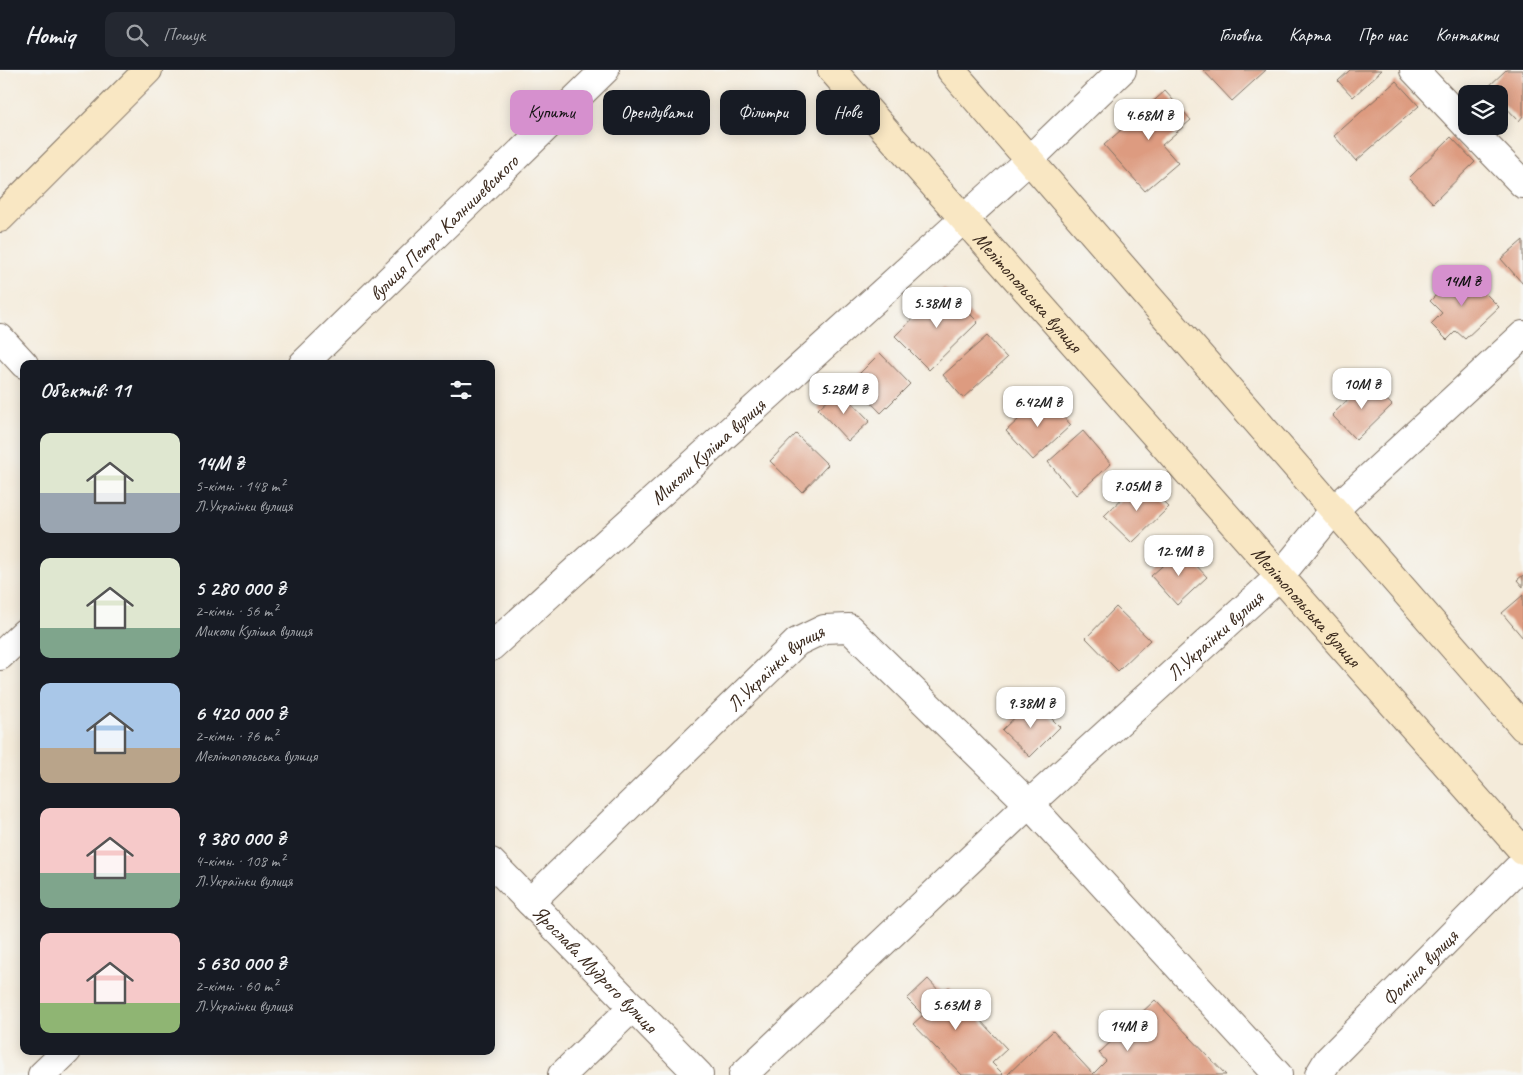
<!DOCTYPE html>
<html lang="uk">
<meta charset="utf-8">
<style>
:root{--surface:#171b24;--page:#242831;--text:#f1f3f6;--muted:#9ea1a6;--line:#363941;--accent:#d690ce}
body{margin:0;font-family:Caveat,sans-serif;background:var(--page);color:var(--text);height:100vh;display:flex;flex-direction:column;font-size:19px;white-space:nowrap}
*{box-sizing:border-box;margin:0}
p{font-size:16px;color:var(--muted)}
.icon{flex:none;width:28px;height:28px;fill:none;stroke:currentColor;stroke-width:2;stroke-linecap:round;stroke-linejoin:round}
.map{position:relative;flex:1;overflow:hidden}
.details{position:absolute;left:20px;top:290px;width:475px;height:695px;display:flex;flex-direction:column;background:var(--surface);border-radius:10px;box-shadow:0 2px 12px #0003}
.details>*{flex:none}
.guide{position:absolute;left:510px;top:20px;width:475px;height:45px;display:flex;gap:10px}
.buttons{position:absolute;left:1458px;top:15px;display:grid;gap:10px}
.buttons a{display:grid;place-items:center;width:50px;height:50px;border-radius:10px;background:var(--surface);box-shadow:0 2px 12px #0003;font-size:25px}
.price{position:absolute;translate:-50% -42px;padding:0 11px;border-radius:10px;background:#fff;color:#222;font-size:16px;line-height:32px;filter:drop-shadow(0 1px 2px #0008)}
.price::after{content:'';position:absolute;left:50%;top:30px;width:15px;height:11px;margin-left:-8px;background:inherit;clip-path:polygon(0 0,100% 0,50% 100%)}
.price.active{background:var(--accent);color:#111}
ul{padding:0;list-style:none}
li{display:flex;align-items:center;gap:15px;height:125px;padding:0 20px}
li span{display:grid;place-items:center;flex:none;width:140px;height:100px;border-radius:10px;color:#555}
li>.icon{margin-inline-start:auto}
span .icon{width:60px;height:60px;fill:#fffc;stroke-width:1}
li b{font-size:21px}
h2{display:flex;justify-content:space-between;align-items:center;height:60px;padding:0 20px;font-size:21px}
.pill{padding:0 18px;border-radius:10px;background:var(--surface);box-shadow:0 2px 12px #0003;font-size:18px;line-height:45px}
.pill.active{background:var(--accent);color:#111}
header{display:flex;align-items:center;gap:30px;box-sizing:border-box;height:70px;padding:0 25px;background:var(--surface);border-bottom:1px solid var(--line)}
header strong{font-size:24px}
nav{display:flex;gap:28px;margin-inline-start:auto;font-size:18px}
.search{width:350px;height:45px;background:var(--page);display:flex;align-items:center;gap:12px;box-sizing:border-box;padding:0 18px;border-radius:10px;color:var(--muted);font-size:19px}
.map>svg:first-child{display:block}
.building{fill:#dd9b80}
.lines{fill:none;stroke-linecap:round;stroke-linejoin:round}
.street-casing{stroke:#7c6e60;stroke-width:30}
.secondary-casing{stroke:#7c6e60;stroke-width:30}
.street{stroke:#fff;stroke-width:28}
.secondary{stroke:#f9e7c3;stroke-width:28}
.labels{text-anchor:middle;stroke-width:5;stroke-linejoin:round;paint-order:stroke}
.street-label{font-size:20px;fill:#3b2a1e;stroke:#f6f6f2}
</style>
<header>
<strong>Homiq</strong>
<div class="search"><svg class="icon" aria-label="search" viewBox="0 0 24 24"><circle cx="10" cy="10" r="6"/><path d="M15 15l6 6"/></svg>Пошук</div>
<nav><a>Головна</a><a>Карта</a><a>Про нас</a><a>Контакти</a></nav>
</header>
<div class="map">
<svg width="1523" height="1005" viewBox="0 0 1523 1005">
<rect width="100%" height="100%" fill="#f6f6f2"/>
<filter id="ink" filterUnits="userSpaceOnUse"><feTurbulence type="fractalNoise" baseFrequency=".02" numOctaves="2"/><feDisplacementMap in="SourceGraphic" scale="10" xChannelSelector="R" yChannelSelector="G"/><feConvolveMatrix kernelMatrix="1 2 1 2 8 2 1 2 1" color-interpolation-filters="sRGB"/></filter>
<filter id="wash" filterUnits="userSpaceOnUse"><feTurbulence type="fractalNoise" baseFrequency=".0096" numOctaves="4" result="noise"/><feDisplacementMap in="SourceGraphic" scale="20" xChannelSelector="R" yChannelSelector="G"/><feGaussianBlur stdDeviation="1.12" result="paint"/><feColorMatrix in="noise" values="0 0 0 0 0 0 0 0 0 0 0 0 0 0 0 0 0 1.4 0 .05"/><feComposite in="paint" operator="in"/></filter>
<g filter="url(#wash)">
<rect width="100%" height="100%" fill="#f4ebda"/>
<g id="blocks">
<g class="building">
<polygon points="1203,0 1266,0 1232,31"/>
<polygon points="1350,0 1382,0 1353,27 1338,11"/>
<polygon points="1506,0 1523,0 1523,46 1519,51 1499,30 1499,24 1492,24 1487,18"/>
<polygon points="1396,11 1419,36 1356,91 1334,66"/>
<polygon points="1165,21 1191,50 1162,75 1178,93 1145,121 1104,75"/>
<polygon points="1451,67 1475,92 1433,133 1409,108"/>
<polygon points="1523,170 1523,214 1501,189"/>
<polygon points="1462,200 1499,237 1465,269 1456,261 1447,270 1431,254 1442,243 1430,231"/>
<polygon points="944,218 978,252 929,300 895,266"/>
<polygon points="987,266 1007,288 963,328 943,305"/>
<polygon points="880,283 910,314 881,343 851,312"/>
<polygon points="1367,311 1392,335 1356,370 1332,345"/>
<polygon points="839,319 870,351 848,371 818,339"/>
<polygon points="1044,326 1071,355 1033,390 1006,361"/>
<polygon points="1083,361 1111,394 1076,425 1048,392"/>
<polygon points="796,364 828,395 802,422 770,391"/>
<polygon points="1141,410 1169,437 1132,473 1104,446"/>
<polygon points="1181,479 1207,507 1177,535 1151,506"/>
<polygon points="1523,505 1523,517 1517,510"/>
<polygon points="1523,525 1523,568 1502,543"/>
<polygon points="1116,537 1150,570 1118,601 1086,568"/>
<polygon points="1033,630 1060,657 1030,687 1002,660"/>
<polygon points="928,909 942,924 949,917 1007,979 992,993 1004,1005 962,1005 913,954 923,945 907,929"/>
<polygon points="1155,930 1226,1005 1007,1005 1053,961 1093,1004 1106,991 1099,983"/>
</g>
</g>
</g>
<g filter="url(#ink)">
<use href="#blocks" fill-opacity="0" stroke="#7c6e60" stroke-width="1"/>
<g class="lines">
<g class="street-casing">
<g id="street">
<polyline points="1414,0 1466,55"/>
<polyline points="1467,56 1523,114"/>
<polyline points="0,268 24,294"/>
<path id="s1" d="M303 294 605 0"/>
<path id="s2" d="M491 577 1030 89 1122 0"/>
<polyline points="0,586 24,563"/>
<path id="s3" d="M491 792 699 1005"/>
<path id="s4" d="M530 832 797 572 824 559 849 558 1029 734 1278 1005"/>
<polyline points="42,1005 67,981"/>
<polyline points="562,1005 633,937"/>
<path id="s5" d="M743 1005 1029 734 1280 506 1334 440 1523 265"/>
<path id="s6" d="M1319 1005 1328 990 1523 793"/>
</g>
</g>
<g class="secondary-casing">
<g id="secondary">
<path id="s7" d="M832 0 1523 781"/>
<polyline points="951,0 1523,657"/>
<polyline points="0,148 148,0"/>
</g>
</g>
<use href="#street" class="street"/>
<use href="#secondary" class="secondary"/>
</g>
</g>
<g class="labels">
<g class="street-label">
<text dy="7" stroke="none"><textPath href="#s1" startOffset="196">вулиця Петра Калнишевського</textPath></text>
<text dy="7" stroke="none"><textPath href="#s7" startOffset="296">Мелітопольська вулиця</textPath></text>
<text dy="7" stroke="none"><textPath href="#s2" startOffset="292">Миколи Куліша вулиця</textPath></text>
<text dy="7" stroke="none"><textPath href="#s7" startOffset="716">Мелітопольська вулиця</textPath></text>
<text dy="7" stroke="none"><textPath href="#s5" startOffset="645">Л.Українки вулиця</textPath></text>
<text dy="7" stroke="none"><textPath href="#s4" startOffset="340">Л.Українки вулиця</textPath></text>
<text dy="7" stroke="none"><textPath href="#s6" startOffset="148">Фоміна вулиця</textPath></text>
<text dy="7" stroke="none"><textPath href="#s3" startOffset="149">Ярослава Мудрого вулиця</textPath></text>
</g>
</g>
</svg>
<div class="buttons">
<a><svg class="icon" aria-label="layers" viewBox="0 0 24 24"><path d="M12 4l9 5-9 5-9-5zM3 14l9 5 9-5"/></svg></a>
</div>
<b class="price" style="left:1149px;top:71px">4.68M ₴</b>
<b class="price active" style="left:1462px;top:237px">14M ₴</b>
<b class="price" style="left:937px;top:259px">5.38M ₴</b>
<b class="price" style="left:1362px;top:340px">10M ₴</b>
<b class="price" style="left:844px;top:345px">5.28M ₴</b>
<b class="price" style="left:1038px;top:358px">6.42M ₴</b>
<b class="price" style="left:1137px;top:442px">7.05M ₴</b>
<b class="price" style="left:1179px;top:507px">12.9M ₴</b>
<b class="price" style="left:1031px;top:659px">9.38M ₴</b>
<b class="price" style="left:956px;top:961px">5.63M ₴</b>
<b class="price" style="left:1128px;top:982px">14M ₴</b>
<div class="guide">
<a class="pill active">Купити</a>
<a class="pill">Орендувати</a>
<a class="pill">Фільтри</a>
<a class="pill">Нове</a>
</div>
<section class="details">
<h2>Об’єктів: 11<svg class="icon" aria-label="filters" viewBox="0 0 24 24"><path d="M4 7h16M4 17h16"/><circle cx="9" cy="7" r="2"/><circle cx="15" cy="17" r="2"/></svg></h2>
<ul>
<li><span style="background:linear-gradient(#dfe7d0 60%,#9aa5b1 0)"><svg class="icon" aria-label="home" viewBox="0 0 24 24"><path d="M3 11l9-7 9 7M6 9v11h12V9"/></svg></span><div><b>14M ₴</b><p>5-кімн. · 148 m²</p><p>Л.Українки вулиця</p></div></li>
<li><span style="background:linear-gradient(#dfe7d0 70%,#7fa58c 0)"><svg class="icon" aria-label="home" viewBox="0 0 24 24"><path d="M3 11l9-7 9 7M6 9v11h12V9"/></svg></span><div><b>5 280 000 ₴</b><p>2-кімн. · 56 m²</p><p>Миколи Куліша вулиця</p></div></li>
<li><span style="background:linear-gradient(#a9c7e8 65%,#b9a48a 0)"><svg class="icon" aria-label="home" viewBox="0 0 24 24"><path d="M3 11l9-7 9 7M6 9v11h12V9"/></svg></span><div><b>6 420 000 ₴</b><p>2-кімн. · 76 m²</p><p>Мелітопольська вулиця</p></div></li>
<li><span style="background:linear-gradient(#f6c9c9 65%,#7fa58c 0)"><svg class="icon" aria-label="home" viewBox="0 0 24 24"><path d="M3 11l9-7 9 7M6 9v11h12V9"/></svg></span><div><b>9 380 000 ₴</b><p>4-кімн. · 108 m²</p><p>Л.Українки вулиця</p></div></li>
<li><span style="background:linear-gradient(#f6c9c9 70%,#8fb573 0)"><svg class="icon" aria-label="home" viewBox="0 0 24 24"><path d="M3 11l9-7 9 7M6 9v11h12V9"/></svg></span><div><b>5 630 000 ₴</b><p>2-кімн. · 60 m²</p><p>Л.Українки вулиця</p></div></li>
</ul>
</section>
</div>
